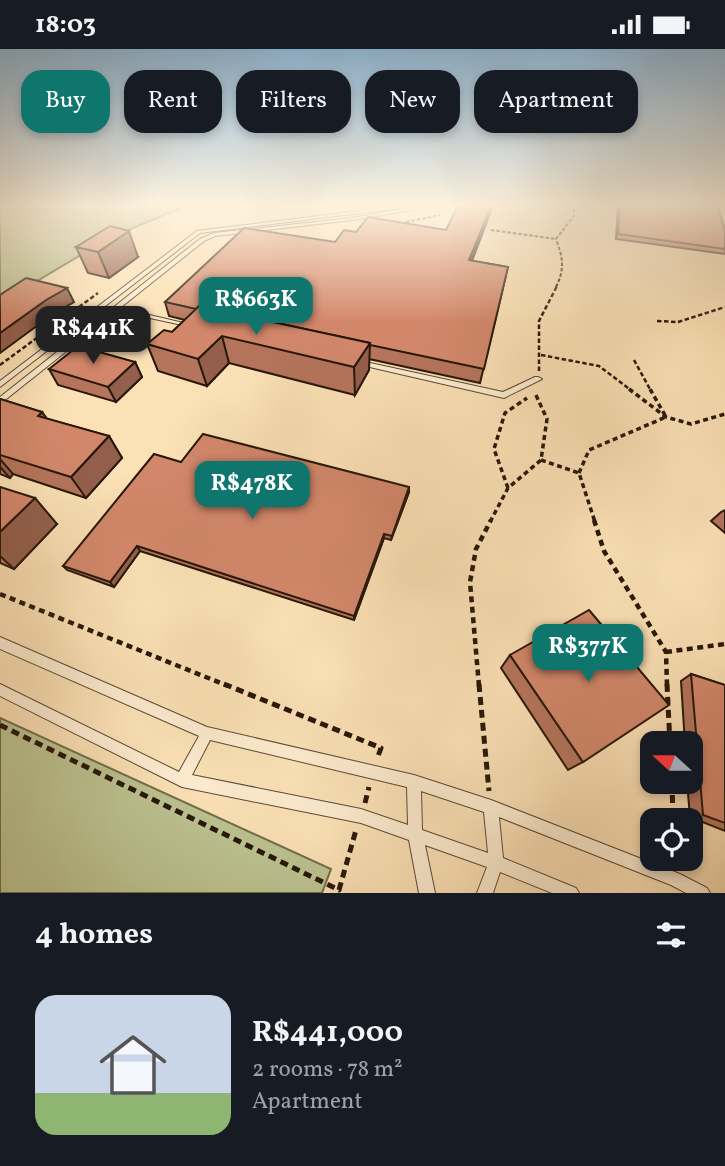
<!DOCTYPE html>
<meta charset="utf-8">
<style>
:root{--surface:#171b24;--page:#20242c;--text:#f1f3f6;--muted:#9ea1a6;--line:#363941;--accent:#0f766e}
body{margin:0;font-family:Vollkorn,serif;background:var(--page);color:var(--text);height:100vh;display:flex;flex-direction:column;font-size:26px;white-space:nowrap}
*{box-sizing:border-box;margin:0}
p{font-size:23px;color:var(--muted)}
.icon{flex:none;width:38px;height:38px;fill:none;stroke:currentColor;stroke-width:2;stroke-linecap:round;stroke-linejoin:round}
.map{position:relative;height:844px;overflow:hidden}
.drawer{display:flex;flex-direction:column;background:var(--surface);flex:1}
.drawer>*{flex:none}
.banner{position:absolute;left:21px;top:21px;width:684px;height:63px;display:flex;gap:14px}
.needle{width:46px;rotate:291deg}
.fabs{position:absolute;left:640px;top:682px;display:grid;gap:14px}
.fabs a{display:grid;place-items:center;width:63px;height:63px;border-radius:14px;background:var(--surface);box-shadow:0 4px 10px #0003;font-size:35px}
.price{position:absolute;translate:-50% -60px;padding:0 16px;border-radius:14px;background:var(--accent);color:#fff;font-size:23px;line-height:46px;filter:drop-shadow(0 2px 4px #0008)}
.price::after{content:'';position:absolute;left:50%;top:42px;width:21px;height:16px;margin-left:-10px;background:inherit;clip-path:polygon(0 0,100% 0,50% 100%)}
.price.on{background:#222;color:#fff}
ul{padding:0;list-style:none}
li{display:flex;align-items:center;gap:21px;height:175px;padding:0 35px}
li+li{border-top:2px solid var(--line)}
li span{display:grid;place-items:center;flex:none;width:196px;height:140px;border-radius:21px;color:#555}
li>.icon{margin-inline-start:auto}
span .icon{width:84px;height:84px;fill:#fffc;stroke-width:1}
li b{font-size:30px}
h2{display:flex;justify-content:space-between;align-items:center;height:84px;padding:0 35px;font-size:30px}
.pill{padding:0 24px;border-radius:21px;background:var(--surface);box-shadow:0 4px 10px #0003;font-size:24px;line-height:63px}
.pill.on{background:var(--accent);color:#fff}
.status{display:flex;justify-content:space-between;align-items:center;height:49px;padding:0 35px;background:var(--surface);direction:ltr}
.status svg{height:19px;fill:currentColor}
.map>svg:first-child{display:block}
.green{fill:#bcc391;stroke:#726d4c;stroke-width:2}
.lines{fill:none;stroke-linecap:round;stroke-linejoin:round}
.lane-casing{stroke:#5c4a34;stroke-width:2}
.path-far4{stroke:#271708;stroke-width:2;stroke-dasharray:3.5 2;stroke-linecap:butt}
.path-far3{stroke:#271708;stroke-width:2.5;stroke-dasharray:4.5 2.5;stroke-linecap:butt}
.path-far2{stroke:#271708;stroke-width:3.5;stroke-dasharray:5 3.5;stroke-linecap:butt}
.path-far1{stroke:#271708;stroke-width:4.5;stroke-dasharray:6 4.5;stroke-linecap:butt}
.path{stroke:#271708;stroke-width:5;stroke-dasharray:8 5;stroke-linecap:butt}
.lane{fill:#fdecd0;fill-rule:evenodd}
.wall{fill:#b5745c;stroke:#271708;stroke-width:2}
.shaded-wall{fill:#935e4b;stroke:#271708;stroke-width:2}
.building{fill:#d2876b;stroke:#271708;stroke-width:2}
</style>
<div class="status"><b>18:03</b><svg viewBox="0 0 49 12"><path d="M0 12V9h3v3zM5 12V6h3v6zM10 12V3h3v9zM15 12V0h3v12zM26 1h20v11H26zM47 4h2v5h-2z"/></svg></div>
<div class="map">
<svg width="725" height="844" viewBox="0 0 725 844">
<rect width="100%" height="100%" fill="#fce1b6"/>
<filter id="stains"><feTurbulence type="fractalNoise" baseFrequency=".00286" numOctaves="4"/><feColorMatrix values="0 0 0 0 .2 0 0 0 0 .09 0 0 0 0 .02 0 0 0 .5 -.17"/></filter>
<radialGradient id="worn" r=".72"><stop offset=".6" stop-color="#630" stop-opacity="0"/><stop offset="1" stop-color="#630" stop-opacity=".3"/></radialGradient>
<g class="green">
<polygon points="0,155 182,155 186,157 111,188 0,254"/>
<polygon points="0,669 331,820 322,844 0,844"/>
</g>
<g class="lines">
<g class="lane-casing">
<g id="lane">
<polygon points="433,155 446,155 352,171 215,187 204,192 120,259 192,276 192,278 117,262 0,355 0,348 200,190 214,184 352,169"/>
<polygon points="398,157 400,158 400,159 200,184 0,338 0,332 197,182"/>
<polygon points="358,312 361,312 503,343 535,328 538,328 542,330 504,349 361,316 357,314"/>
<path d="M0 588 207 678 414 726 491 751 680 825 707 839 710 844H686L671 836 499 768 503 809 576 839 579 844H552L500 823 493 844H477L487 818 425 796 435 844H419L409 791 361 774 182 738 0 647V635L179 723 199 687 0 600ZM210 691 407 738 408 776 361 760 192 726ZM421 742 484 763 488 804 422 781Z"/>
</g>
</g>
<g class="path-far4">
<polyline points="574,162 587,155"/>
<polyline points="406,173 440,166"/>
<polyline points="491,181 556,190"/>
<path d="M556 238C565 220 563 209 556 190L574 167V162L567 155"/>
</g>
<g class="path-far3">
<polyline points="657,272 678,273 725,258"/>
<polyline points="541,306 599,317 632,342"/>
<polyline points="634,311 651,342"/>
<polyline points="0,316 98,244"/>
<polyline points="539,322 539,272 557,237"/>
</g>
<g class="path-far2">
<polyline points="629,340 666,368 691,375 725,365"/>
<polyline points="541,411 579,424 595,473"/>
<polyline points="579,424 589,401 666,368 650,340"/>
<polyline points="508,439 494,400 505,364 527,349"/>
<polyline points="490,473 508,439 541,411 547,370 535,344"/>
</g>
<g class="path-far1">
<polyline points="594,471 604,502 666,603 667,637"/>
<polyline points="0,545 228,637"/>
<polyline points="666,603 725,595"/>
<polyline points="479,637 470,533 476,500 491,471"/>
</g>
<g class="path">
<polyline points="224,635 381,699 377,710"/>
<polyline points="479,635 489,742"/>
<polyline points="667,635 670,695"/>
<polyline points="0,676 339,841 356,781"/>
<polyline points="672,733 673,772"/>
<polyline points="365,754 369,738"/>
</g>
<use href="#lane" class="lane"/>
</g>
<g class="wall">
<polygon points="618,155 717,155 725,182 725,205 616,190"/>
<polygon points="491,162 472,212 508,218 480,334 369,310 369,321 355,346 229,314 207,337 158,322 147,295 172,283 185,271 169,267 165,253 335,193 356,183 446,181"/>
<polygon points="76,198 138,208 109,229 88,224"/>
<polygon points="135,313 142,328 116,353 58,336 49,320"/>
<polygon points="0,350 42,363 47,370 109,387 122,409 86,449 13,425 10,429 0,425"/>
<polygon points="181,413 409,443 391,491 384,489 354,571 140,502 114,538 67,521 63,517"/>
<polygon points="0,438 57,475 14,520 0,514"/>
<polygon points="725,461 725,484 711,472 721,463"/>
<polygon points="510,606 583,713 568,721 501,619"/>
<polygon points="691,625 725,636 725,782 690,768 687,733 691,733 691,695 685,695 681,632"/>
</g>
<g class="shaded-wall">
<polygon points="492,155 493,155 491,162 466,225 469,211"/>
<polygon points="129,182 138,208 109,229 98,203"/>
<polygon points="67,239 74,253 53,265 0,304 0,284 46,251"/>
<polygon points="222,287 229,314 207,337 198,310"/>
<polygon points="370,294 369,321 355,346 354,318"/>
<polygon points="135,313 142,328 116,353 108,338"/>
<polygon points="42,363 57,384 38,367"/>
<polygon points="109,387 122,409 86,449 71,428"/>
<polygon points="0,410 13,425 10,429 0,418"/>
<polygon points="409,438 409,443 391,491 392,487"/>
<polygon points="35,449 57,475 14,520 0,507 0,483"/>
<polygon points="384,485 384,489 354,571 354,567"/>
<polygon points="137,497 140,502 114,538 110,533"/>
</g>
<g class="building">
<polygon points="459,155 492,155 469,211 508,218 484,320 370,296 370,294 199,257 196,260 165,253 244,179 335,193 344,181 356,183 368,168 446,181"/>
<polygon points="620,155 717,155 725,182 725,200 618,185"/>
<polygon points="110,177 129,182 98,203 76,198"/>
<polygon points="26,229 67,239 46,251 0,284 0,246"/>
<polygon points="199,257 370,294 354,318 222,287 198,310 147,295 164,281 172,283"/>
<polygon points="78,297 135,313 108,338 49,320"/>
<polygon points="0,350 42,363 38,367 109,387 71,428 0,406"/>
<polygon points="203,385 409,438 392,487 384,485 354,567 137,497 110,533 63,517 154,405 181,413"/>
<polygon points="0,438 35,449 0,483"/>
<polygon points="589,561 669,656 583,713 510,606"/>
<polygon points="691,625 725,636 725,774 703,766"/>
</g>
<linearGradient id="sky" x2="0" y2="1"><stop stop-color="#8db6d6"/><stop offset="0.57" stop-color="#fef2de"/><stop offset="1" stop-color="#fef2de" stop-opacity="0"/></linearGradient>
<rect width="725" height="273" fill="url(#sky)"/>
<rect width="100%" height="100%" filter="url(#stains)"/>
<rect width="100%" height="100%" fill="url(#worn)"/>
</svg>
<div class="fabs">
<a><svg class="needle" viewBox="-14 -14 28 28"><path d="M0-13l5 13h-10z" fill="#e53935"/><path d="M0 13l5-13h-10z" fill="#9ea1a6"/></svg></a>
<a><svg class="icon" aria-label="locate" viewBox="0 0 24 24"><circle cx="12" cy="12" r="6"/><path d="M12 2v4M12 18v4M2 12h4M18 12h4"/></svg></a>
</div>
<b class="price" style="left:256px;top:288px">R$663K</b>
<b class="price on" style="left:93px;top:317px">R$441K</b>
<b class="price" style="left:252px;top:472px">R$478K</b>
<b class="price" style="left:588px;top:635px">R$377K</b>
<div class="banner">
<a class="pill on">Buy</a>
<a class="pill">Rent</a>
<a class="pill">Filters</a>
<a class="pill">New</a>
<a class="pill">Apartment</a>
</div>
</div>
<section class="drawer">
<h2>4 homes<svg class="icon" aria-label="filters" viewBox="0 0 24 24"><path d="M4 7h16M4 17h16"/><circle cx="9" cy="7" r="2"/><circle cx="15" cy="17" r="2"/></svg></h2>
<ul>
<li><span style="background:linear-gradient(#c9d6e8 70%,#8fb573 0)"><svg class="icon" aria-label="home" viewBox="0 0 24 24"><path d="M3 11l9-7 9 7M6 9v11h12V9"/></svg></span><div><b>R$441,000</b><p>2 rooms · 78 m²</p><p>Apartment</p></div></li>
</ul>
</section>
